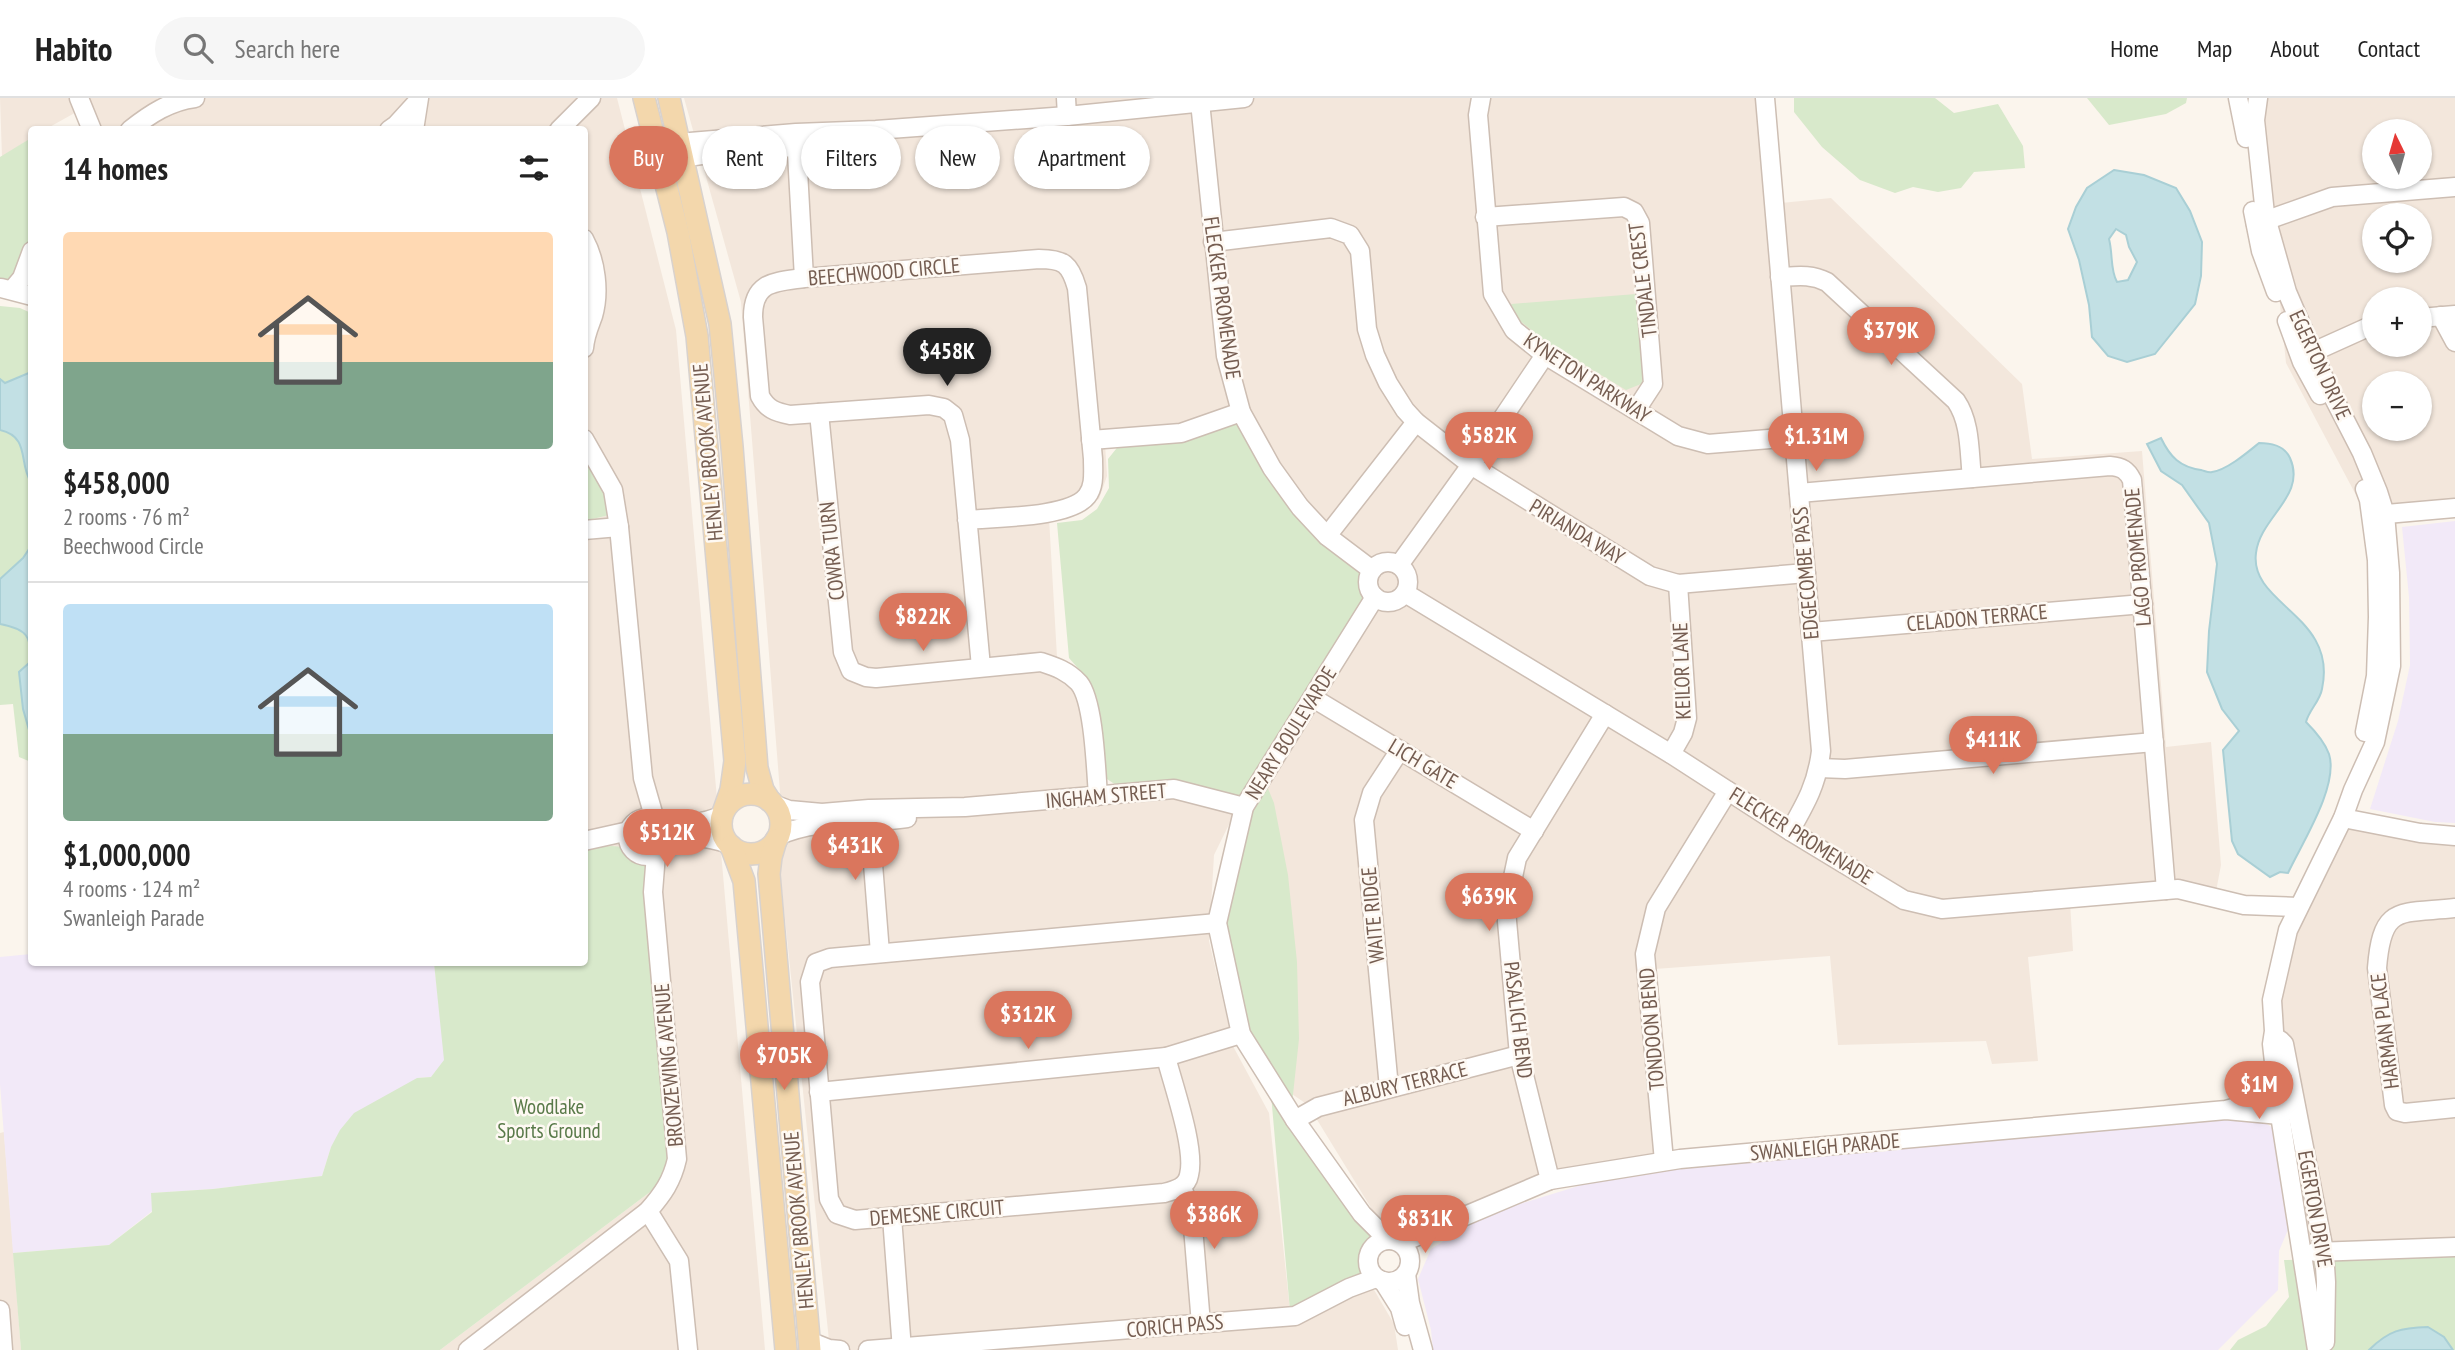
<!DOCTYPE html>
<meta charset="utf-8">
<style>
:root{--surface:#fff;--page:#f6f6f6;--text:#222;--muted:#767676;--line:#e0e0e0;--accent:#da765d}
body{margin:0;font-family:"PT Sans Narrow",sans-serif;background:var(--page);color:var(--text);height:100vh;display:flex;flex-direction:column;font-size:26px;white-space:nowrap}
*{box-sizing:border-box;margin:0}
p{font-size:23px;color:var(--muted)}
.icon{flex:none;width:38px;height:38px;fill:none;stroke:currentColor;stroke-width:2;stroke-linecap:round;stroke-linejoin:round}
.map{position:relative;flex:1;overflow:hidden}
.panel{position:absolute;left:28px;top:28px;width:560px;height:840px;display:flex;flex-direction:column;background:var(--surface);border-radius:7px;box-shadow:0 2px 5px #0004}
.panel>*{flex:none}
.guide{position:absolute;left:609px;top:28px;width:665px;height:63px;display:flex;gap:14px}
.needle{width:46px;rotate:355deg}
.fabs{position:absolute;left:2362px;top:21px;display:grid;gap:14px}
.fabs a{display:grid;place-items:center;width:70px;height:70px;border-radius:50%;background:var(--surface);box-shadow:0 2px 5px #0004;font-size:35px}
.price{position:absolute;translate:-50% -60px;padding:0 16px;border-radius:24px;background:var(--accent);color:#fff;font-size:23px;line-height:46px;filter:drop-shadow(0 2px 4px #0008)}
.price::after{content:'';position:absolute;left:50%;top:42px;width:21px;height:16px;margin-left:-10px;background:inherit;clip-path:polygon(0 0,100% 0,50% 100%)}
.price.current{background:#222;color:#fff}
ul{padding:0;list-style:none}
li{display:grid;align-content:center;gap:14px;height:371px;padding:0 35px}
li+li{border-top:2px solid var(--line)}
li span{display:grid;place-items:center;height:217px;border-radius:7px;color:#555}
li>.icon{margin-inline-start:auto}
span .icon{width:126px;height:126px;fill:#fffc;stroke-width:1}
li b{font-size:30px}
h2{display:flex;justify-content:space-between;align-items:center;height:84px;padding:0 35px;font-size:30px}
.tag{padding:0 24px;border-radius:32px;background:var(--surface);box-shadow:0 2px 5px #0004;font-size:24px;line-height:63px}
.tag.current{background:var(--accent);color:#fff}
header{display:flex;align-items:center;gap:42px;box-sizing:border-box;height:98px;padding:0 35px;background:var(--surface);border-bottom:2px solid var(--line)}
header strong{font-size:33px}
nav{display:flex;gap:38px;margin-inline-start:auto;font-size:24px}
.search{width:490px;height:63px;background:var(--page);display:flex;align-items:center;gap:18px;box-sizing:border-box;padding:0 24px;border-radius:38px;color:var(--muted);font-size:26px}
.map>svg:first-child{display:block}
.residential{fill:#f3e7dc;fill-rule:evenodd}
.education{fill:#f2e9f8}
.green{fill:#d8e9cb}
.water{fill:#c2e0e4;stroke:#a9cfd5;stroke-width:2;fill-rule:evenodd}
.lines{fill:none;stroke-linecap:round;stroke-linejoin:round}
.minor-casing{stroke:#cdbeb3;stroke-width:21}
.major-casing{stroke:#d8d2ce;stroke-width:24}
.minor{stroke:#fff;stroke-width:18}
.major{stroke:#f3d7ac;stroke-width:21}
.labels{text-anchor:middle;stroke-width:5;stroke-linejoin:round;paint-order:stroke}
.street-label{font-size:21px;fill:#755d51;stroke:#fef9f3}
.park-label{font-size:21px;fill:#597a49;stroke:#fef9f3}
</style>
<header>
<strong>Habito</strong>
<div class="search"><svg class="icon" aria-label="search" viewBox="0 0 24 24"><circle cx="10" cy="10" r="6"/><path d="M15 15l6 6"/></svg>Search here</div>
<nav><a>Home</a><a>Map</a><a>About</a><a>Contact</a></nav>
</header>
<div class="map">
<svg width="2455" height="1252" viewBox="0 0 2455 1252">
<rect width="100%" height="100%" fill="#fbf5ed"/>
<g class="residential">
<polygon points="0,0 617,0 676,232 717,701 721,731 721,754 765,1252 440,1252 662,1085 585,750 585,423 612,416 585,349 584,32 89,32 80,12 46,31 32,32 31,40 2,59"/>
<polygon points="684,0 1772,0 1781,105 1831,100 2022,286 2032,361 2142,353 2166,649 2211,644 2221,767 2214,804 2180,797 2070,804 2073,853 2028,859 2038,963 1992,966 1986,943 1838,947 1830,858 1655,871 1673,1066 1578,1081 1497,1107 1424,1146 1384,1131 1308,1007 1289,994 1258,679 1367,502 1365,471 1326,447 1238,318 1105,346 1107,378 1099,401 1083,410 1049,420 1057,559 1070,568 1103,691 1241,702 1214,757 1209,843 1234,950 1269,1015 1291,1222 1370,1185 1394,1226 1398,1252 830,1252 773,706 780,694 741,204"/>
<path d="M2259 0H2455V420L2392 426 2366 416 2286 265ZM2375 33H2420V79H2375ZM2375 117H2420V163H2375ZM2375 201H2420V247H2375ZM2375 285H2420V331H2375Z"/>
<polygon points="2342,714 2455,732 2455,1155 2301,1159 2268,903"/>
<polygon points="4,1034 21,1252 0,1252 0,1035"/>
</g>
<g class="education">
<polygon points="2455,423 2455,725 2435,724 2370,711 2398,623 2410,567 2409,499 2402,429"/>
<polygon points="31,856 32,864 434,865 445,962 431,979 417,980 331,1049 322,1078 213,1091 152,1095 152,1113 109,1147 13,1155 0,986 0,859"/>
<polygon points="2253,1017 2273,1030 2290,1127 2279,1153 2278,1192 2218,1252 1433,1252 1431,1232 1418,1181 1431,1151 1487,1116 1614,1077"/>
</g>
<g class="green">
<polygon points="1794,0 1935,0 1954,15 1998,6 2023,48 2025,70 1974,74 1961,90 1938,94 1913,89 1895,95 1860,82 1822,49 1794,14"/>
<polygon points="2087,0 2187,0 2186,5 2166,16 2109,27"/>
<polygon points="31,40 31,149 23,173 0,189 0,59"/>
<polygon points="1636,196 1644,279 1641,286 1626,292 1546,244 1519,222 1511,206"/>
<polygon points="0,208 20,210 31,215 31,664 19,659 13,606 0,607"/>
<polygon points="1233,325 1243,328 1360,470 1369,498 1246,699 1174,685 1119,689 1104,679 1097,600 1084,577 1069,560 1057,425 1082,422 1097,411 1109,390 1108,361 1120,346"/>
<polygon points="584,349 599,371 613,416 585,423"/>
<path d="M1264 681 1274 705 1288 777 1297 864 1299 941 1291 1015 1357 1103 1378 1145C1370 1154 1370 1161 1373 1172L1290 1213 1270 985 1230 896 1224 825 1249 709Z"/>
<polygon points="612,748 634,750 647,761 673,1053 662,1085 440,1252 21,1252 13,1155 109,1147 152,1114 151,1095 213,1091 322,1078 331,1049 340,1032 354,1015 417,980 431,979 444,962 434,865 584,864 585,750"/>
<polygon points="2455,1159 2455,1252 2230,1252 2238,1242 2266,1228 2289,1199 2284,1162"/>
</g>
<g class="water">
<path d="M2114 72 2144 77 2176 90 2190 113 2202 144 2201 178 2195 206 2155 256 2127 264 2108 258 2092 239 2089 207 2079 162 2068 131 2076 109 2087 90ZM2116 131 2126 137 2129 149 2137 164 2128 182 2117 184C2110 172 2113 156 2109 141Z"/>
<path d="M31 274H32L31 384C18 366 31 339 0 332V281L5 285Z"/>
<path d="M2161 340C2170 359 2180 369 2201 372 2205 373 2209 375 2212 374 2227 372 2248 354 2259 345 2271 345 2284 347 2290 360 2307 398 2260 419 2256 455 2249 507 2338 517 2322 591 2320 603 2309 612 2306 624 2314 632 2325 645 2329 656 2339 688 2302 745 2288 775L2280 774 2270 779 2238 756 2232 743 2223 652 2239 633 2222 611 2207 574 2209 533 2217 466 2209 425 2182 387 2161 373 2147 346Z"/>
<path d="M31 448V639L23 611 19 574 29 565C33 538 26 531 0 526V481L23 460Z"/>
<path d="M2428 1229 2444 1239 2453 1252H2369C2389 1232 2401 1230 2428 1229Z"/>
</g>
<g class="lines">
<g class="minor-casing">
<g id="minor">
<polyline points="79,0 92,32"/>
<polyline points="1066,0 1067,18"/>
<polyline points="1481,0 1478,17 1493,196 1514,232 1545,257 1678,338 1708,346 1794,339"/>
<path d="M1765 0 1821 653C1817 686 1806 705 1790 733"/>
<polyline points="2238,0 2246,40"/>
<polyline points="2258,0 2255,22 2265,116 2287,194 2327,287 2362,355 2378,394 2385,416 2390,475 2391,568 2375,644 2353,692 2343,720 2288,832 2272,902 2274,933 2272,946 2280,1017 2317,1252"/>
<polyline points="1200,4 1226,258 1241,314 1272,370 1300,409 1327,438 1372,472"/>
<path d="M130 32C150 16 170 3 195 0"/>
<polyline points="389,32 396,27 418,3"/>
<polyline points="414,32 419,0"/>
<polyline points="559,32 591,0"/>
<polyline points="796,37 804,180"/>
<polyline points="666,46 796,35 876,32 1067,18 1244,0"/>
<polyline points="660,63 736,52 797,49 835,42"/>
<polyline points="2253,113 2261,153 2276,194"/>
<polyline points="1485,119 1624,109 1634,114 1640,125 1653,286 1636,312"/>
<polyline points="2256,126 2332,99 2455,89"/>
<path d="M584 141C596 163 600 194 593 218 589 229 585 237 584 250"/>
<polyline points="1213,144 1331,130 1350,137 1360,153 1367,231 1375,257 1388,285 1405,312 1416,324 1471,367 1650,478 1678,486 1806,475"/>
<path d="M1780 179C1798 178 1811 176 1827 184L1956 303C1971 325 1969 354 1972 380"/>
<polyline points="1,190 32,198"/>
<polyline points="12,192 22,180 32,153"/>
<polyline points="2441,218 2455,244"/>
<polyline points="2420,220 2455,217"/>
<polyline points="2287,223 2302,264 2320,297"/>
<polyline points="2304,258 2375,226"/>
<path d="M819 315 843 554 851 573 866 579 876 580 1041 564C1056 569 1068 573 1079 585 1094 603 1096 672 1098 698"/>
<polyline points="584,341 613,392 619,429 643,680 655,722"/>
<polyline points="1091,342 1181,335 1241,314"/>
<path d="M1799 395 2110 368C2122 369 2127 372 2132 382L2166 792"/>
<polyline points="2375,417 2455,410"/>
<path d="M967 422C995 419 1070 420 1087 398 1095 388 1093 374 1093 361L1077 190C1070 166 1064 161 1039 161L804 180C775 184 753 183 753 219L760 298C767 311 775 314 790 317L929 307 944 310 953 317 960 342 981 569"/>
<polyline points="584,432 619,429"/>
<polyline points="1327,438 1416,324"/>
<circle cx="1388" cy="484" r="20"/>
<polyline points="1399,467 1471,367 1545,257"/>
<polyline points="1405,495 1671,656 1790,733 1904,802 1942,811 2178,791 2244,807 2298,809"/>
<polyline points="1375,499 1244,709 1217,825 1241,936 1295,1022 1362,1116 1388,1142"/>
<polyline points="1811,534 2143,506"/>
<polyline points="1313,600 1534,733"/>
<polyline points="2365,634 2376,578 2378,519 2377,462 2369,402 2365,391"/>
<polyline points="1671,656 1683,635 1687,620 1678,486"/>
<polyline points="1819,670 1845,671 2154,644"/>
<polyline points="773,706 789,712 822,715 869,711 965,709 1174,691 1244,709"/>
<polyline points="869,715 880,855"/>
<circle cx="647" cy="739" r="19"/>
<polyline points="2343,720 2420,735 2455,738"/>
<path d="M660 725C683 726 702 727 723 717"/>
<path d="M778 738C817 720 865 726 907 720"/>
<polyline points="584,743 629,733"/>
<path d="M664 748C691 738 702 737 729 746"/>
<path d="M2455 810C2399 816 2382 806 2377 870L2394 1007 2397 1013 2405 1015 2455 1010"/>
<polyline points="2280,942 2284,946 2324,1153 2326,1184 2325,1244"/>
<path d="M1166 959C1173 987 1196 1051 1189 1077 1187 1089 1175 1092 1164 1095L855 1122 837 1116 829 1101 810 884 816 865 830 860 1217 825"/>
<polyline points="1389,990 1364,722 1372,695 1400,652"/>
<polyline points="819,994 1166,959 1241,936"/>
<polyline points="1295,1022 1318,1009 1519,957"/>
<polyline points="1664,1063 1645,856 1656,810 1728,693"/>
<polyline points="1550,1082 1519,957 1506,812 1517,760 1605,616"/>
<polyline points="1182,1089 1192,1117 1201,1226"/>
<polyline points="648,1113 679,1163 688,1252"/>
<polyline points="892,1119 902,1252"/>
<circle cx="1389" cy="1163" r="21"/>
<polyline points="1401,1145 1550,1082 1680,1061 2226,1012 2278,998 2295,1006 2280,1017 2226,1012"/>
<polyline points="2315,1154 2455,1149"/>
<polyline points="1406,1176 1410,1205 1423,1252"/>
<polyline points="1383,1183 1400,1210 1405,1228"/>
<polyline points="0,1212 3,1252"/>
<polyline points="809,1243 829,1251 840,1252"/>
<path d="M468 1252 648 1113C663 1096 672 1083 677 1061L653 794 656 756"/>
<polyline points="868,1252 1295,1218 1349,1190 1376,1180"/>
</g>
</g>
<g class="major-casing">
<g id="major">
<polyline points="644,0 678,134 697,238 735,663 731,692 724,712"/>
<polyline points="669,0 720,226 732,349 757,670 763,692 770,703"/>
<circle cx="751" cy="726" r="30"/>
<polyline points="776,742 771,759 769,776 810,1252"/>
<polyline points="731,748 744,783 786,1252"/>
</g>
</g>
<use href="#minor" class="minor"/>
<use href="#major" class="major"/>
</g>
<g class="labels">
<g class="street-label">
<text transform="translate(884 174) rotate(-5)" y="7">BEECHWOOD CIRCLE</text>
<text transform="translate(1643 182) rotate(-97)" y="7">TINDALE CREST</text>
<text transform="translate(1222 200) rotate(82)" y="7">FLECKER PROMENADE</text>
<text transform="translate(2320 267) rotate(65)" y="7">EGERTON DRIVE</text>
<text transform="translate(1587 280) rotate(33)" y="7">KYNETON PARKWAY</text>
<text transform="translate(708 354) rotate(-95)" y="7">HENLEY BROOK AVENUE</text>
<text transform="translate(1577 434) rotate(31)" y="7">PIRIANDA WAY</text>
<text transform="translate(832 453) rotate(-96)" y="7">COWRA TURN</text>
<text transform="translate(2138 459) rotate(-95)" y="7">LAGO PROMENADE</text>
<text transform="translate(1806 475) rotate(-95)" y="7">EDGECOMBE PASS</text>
<text transform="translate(1977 520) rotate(-5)" y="7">CELADON TERRACE</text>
<text transform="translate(1682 573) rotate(-92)" y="7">KEILOR LANE</text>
<text transform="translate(1291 635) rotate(-58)" y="7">NEARY BOULEVARDE</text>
<text transform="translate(1423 666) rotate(31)" y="7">LICH GATE</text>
<text transform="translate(1106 698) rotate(-5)" y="7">INGHAM STREET</text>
<text transform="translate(1801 738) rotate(32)" y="7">FLECKER PROMENADE</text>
<text transform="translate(1373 817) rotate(-95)" y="7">WAITE RIDGE</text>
<text transform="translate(1518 922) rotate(83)" y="7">PASALICH BEND</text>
<text transform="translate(1652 931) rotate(-95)" y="7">TONDOON BEND</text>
<text transform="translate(2385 933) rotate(-97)" y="7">HARMAN PLACE</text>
<text transform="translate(669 967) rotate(-95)" y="7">BRONZEWING AVENUE</text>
<text transform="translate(1405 986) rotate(-14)" y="7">ALBURY TERRACE</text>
<text transform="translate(1825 1049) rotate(-5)" y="7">SWANLEIGH PARADE</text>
<text transform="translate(2315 1111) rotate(80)" y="7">EGERTON DRIVE</text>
<text transform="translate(937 1115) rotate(-5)" y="7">DEMESNE CIRCUIT</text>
<text transform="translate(799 1122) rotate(-95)" y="7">HENLEY BROOK AVENUE</text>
<text transform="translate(1175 1228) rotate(-5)" y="7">CORICH PASS</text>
</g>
<g class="park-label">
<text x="549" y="1016">Woodlake<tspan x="549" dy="24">Sports Ground</tspan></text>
</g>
</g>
</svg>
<div class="fabs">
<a><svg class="needle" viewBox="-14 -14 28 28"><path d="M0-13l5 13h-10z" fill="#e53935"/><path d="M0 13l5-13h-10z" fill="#767676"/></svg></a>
<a><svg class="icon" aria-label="locate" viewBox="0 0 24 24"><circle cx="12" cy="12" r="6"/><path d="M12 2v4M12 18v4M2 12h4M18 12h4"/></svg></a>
<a>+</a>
<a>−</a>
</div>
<b class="price" style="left:1891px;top:269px">$379K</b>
<b class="price current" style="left:947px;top:290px">$458K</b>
<b class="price" style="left:1489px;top:374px">$582K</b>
<b class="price" style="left:1816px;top:375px">$1.31M</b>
<b class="price" style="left:923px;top:555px">$822K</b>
<b class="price" style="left:1993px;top:678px">$411K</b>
<b class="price" style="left:667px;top:771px">$512K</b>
<b class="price" style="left:855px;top:784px">$431K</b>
<b class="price" style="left:1489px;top:835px">$639K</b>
<b class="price" style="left:1028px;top:953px">$312K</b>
<b class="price" style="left:784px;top:994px">$705K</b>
<b class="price" style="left:2259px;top:1023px">$1M</b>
<b class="price" style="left:1214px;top:1153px">$386K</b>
<b class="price" style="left:1425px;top:1157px">$831K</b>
<div class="guide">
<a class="tag current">Buy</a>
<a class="tag">Rent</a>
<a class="tag">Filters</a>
<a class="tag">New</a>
<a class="tag">Apartment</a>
</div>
<section class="panel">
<h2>14 homes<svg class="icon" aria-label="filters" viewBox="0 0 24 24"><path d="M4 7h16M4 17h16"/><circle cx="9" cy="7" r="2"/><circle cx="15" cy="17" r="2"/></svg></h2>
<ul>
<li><span style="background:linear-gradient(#ffd9b3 60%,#7fa58c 0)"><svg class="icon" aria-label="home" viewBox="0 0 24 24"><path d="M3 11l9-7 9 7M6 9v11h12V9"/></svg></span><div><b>$458,000</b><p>2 rooms · 76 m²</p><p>Beechwood Circle</p></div></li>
<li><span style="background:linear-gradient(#bfe0f5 60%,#7fa58c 0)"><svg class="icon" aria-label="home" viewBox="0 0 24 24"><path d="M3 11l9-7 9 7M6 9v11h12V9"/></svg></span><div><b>$1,000,000</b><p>4 rooms · 124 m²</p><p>Swanleigh Parade</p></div></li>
</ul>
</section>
</div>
